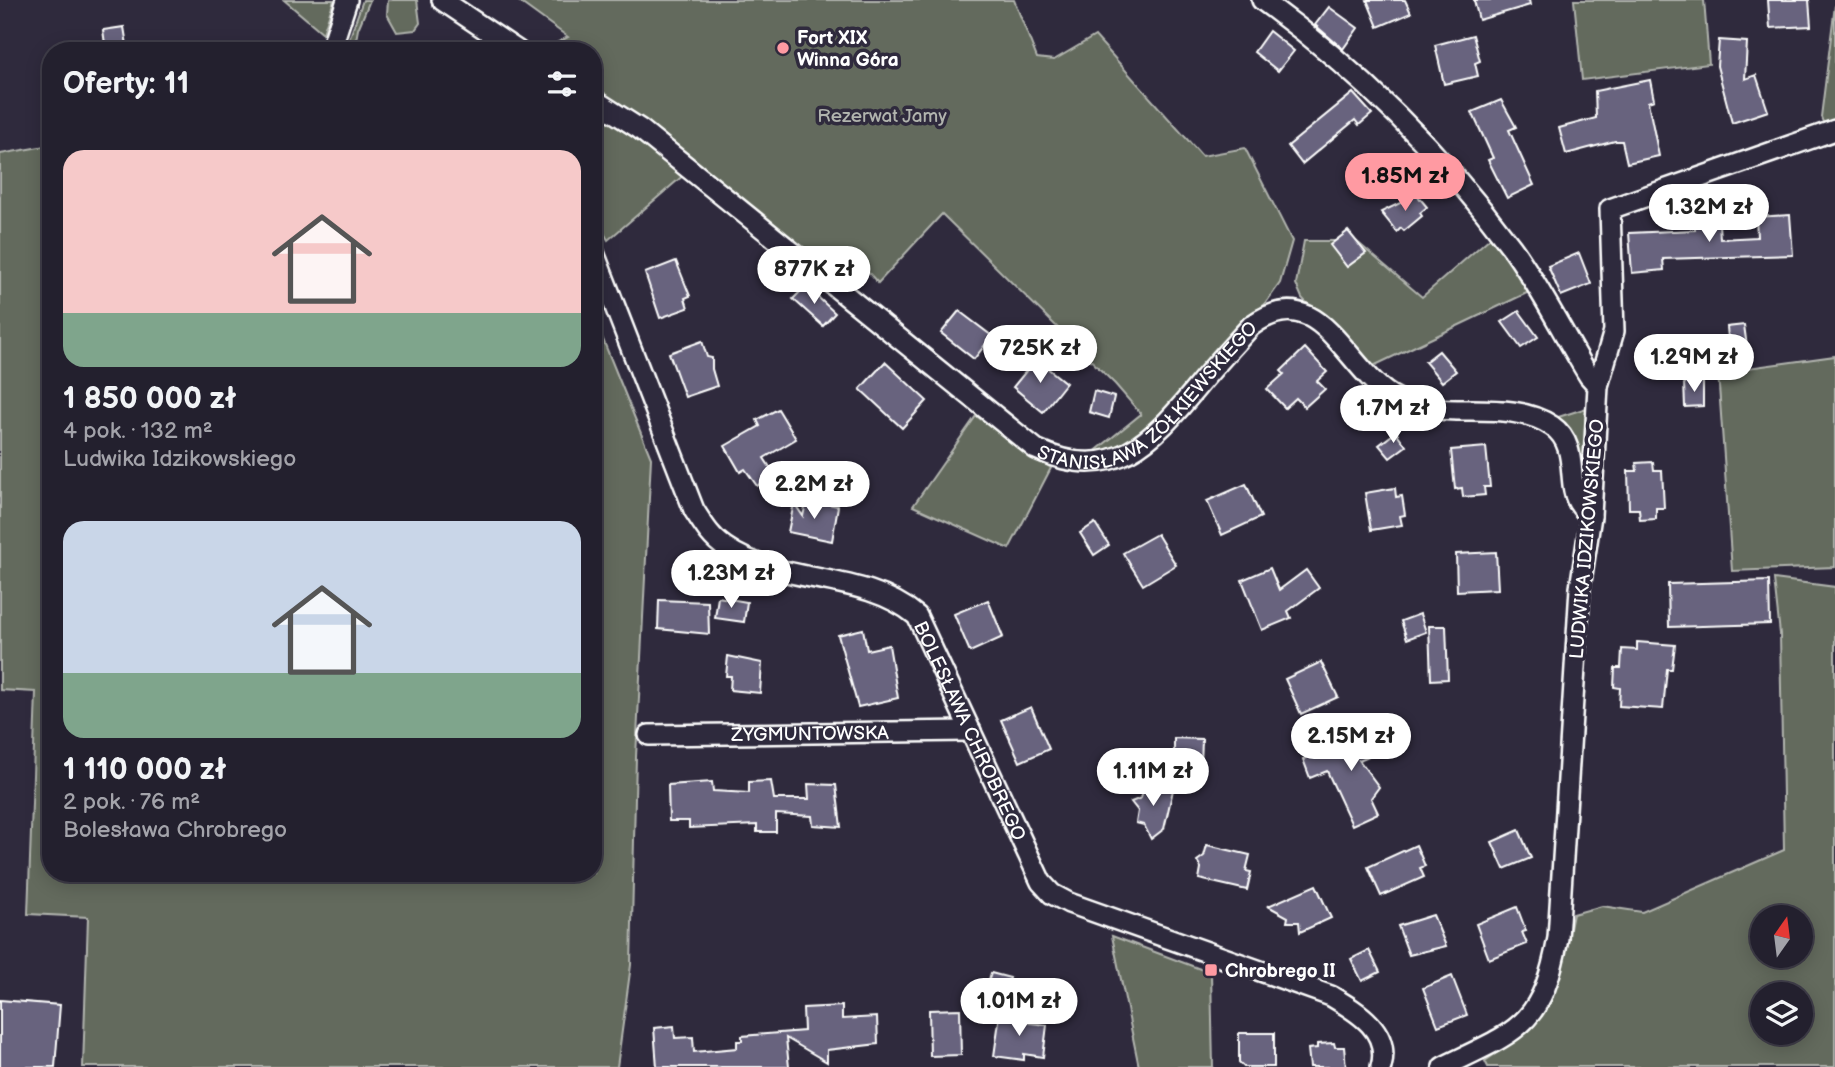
<!DOCTYPE html>
<html lang="pl">
<meta charset="utf-8">
<style>
:root{--surface:#23202e;--page:#2b2836;--text:#f1f3f6;--muted:#a3a3aa;--line:#403e4a;--accent:#ff9aa2}
body{margin:0;font-family:"Balsamiq Sans",sans-serif;background:var(--page);color:var(--text);height:100vh;display:flex;flex-direction:column;font-size:26px;white-space:nowrap}
*{box-sizing:border-box;margin:0}
p{font-size:23px;color:var(--muted)}
.icon{flex:none;width:38px;height:38px;fill:none;stroke:currentColor;stroke-width:2;stroke-linecap:round;stroke-linejoin:round}
.map{position:relative;flex:1;overflow:hidden}
.side{position:absolute;left:42px;top:42px;width:560px;height:840px;display:flex;flex-direction:column;background:var(--surface);border-radius:28px;box-shadow:0 4px 18px #0003,0 0 0 2px var(--line)}
.side>*{flex:none}
.needle{width:46px;rotate:14deg}
.controls{position:absolute;left:1750px;top:905px;display:grid;gap:14px}
.controls a{display:grid;place-items:center;width:63px;height:63px;border-radius:50%;background:var(--surface);box-shadow:0 4px 18px #0003,0 0 0 2px var(--line);font-size:35px}
.price{position:absolute;translate:-50% -60px;padding:0 16px;border-radius:24px;background:#fff;color:#222;font-size:23px;line-height:46px;filter:drop-shadow(0 2px 4px #0008)}
.price::after{content:'';position:absolute;left:50%;top:42px;width:21px;height:16px;margin-left:-10px;background:inherit;clip-path:polygon(0 0,100% 0,50% 100%)}
.price.active{background:var(--accent);color:#111}
ul{padding:0;list-style:none}
li{display:grid;align-content:center;gap:14px;height:371px;padding:0 21px}
li span{display:grid;place-items:center;height:217px;border-radius:21px;color:#555}
li>.icon{margin-inline-start:auto}
span .icon{width:126px;height:126px;fill:#fffc;stroke-width:1}
li b{font-size:30px}
h2{display:flex;justify-content:space-between;align-items:center;height:84px;padding:0 21px;font-size:30px}
.map>svg:first-child{display:block}
.green{fill:#636a5d;stroke:#b1b4ae;stroke-width:2;fill-rule:evenodd}
.building{fill:#68647e;stroke:#fff;stroke-width:2}
.lines{fill:none;stroke-linecap:round;stroke-linejoin:round}
.minor-casing{stroke:#fff;stroke-width:24}
.minor{stroke:#2f2a3d;stroke-width:19}
.poi-dot{fill:#ff9aa2;stroke:#2f2a3d;stroke-width:2.5}
.labels{text-anchor:middle;stroke-width:7;stroke-linejoin:round;paint-order:stroke}
.poi-label{font-size:19px;font-weight:bold;fill:#fff;stroke:#2f2a3d;text-anchor:start}
.park-label{font-size:19px;fill:#b1b4ae;stroke:#2f2a3d}
.street-label{font-size:19px;fill:#fff;stroke:#2f2a3d}
</style>
<div class="map">
<svg width="1835" height="1067" viewBox="0 0 1835 1067">
<rect width="100%" height="100%" fill="#2f2a3d"/>
<filter id="ink" filterUnits="userSpaceOnUse"><feTurbulence type="fractalNoise" baseFrequency=".0143" numOctaves="2"/><feDisplacementMap in="SourceGraphic" scale="14" xChannelSelector="R" yChannelSelector="G"/><feConvolveMatrix kernelMatrix="1 2 1 2 8 2 1 2 1" color-interpolation-filters="sRGB"/></filter>
<g filter="url(#ink)">
<g class="green">
<polygon points="284,0 334,0 323,33"/>
<polygon points="363,0 370,0 358,29 354,51 345,51"/>
<polygon points="388,0 417,0 420,23 415,30 397,32 387,14"/>
<path d="M517 0H1014L1037 58 1054 60 1095 36 1202 156 1245 148 1292 241 1280 283 1265 304 1241 326 1143 438 1088 457 1141 414 1115 384 942 214 878 283 867 271 849 288C765 219 686 147 593 90V51H541L568 37Z"/>
<polygon points="1574,0 1704,0 1709,64 1582,80"/>
<polygon points="1835,5 1835,121 1824,125 1821,117"/>
<polygon points="600,109 685,174 608,240 593,214 593,114"/>
<polygon points="51,145 51,873 593,873 593,315 651,458 636,757 631,965 617,1067 83,1067 88,917 28,914 36,692 0,690 0,154"/>
<polygon points="1491,237 1507,252 1531,291 1367,369 1302,298 1296,284 1304,241 1356,241 1422,297"/>
<polygon points="1835,356 1835,567 1732,571 1718,372"/>
<polygon points="1590,407 1584,484 1573,442 1555,418"/>
<polygon points="976,416 1051,468 1009,549 913,506"/>
<path d="M1774 579 1835 587V1067H1488L1485 1061C1558 1012 1556 996 1573 914L1602 906 1642 912 1784 850 1780 634ZM1762 917H1801V956H1762ZM1762 994H1801V1032H1762Z"/>
<polygon points="1112,936 1211,973 1213,1067 1139,1067"/>
</g>
<g class="building">
<polygon points="1367,0 1405,0 1411,13 1378,27"/>
<polygon points="1474,0 1529,0 1530,5 1479,20"/>
<polygon points="1768,0 1809,0 1811,26 1770,28"/>
<polygon points="1329,7 1358,28 1343,49 1315,25"/>
<polygon points="124,27 128,51 106,51 103,30"/>
<polygon points="1269,31 1294,51 1278,71 1254,52"/>
<polygon points="1473,35 1480,61 1475,63 1478,76 1444,84 1435,45"/>
<polygon points="1719,40 1747,42 1745,79 1756,75 1768,111 1732,123 1717,66"/>
<polygon points="1650,80 1654,100 1648,102 1659,156 1627,163 1622,141 1615,141 1566,154 1559,128 1596,118 1595,91"/>
<polygon points="1353,93 1372,114 1359,125 1355,120 1302,164 1288,146"/>
<polygon points="1501,100 1516,127 1509,130 1534,185 1507,198 1488,160 1493,158 1472,112"/>
<polygon points="1417,195 1427,207 1420,213 1422,216 1404,231 1401,228 1397,232 1381,212"/>
<polygon points="1790,215 1793,255 1663,259 1664,270 1632,273 1629,233 1695,230 1695,225 1719,224 1720,239 1757,237 1756,217"/>
<polygon points="1348,231 1366,253 1347,267 1330,245"/>
<polygon points="1579,253 1591,284 1561,296 1548,266"/>
<polygon points="676,261 690,296 685,298 688,308 660,318 645,273"/>
<polygon points="806,286 835,313 823,326 793,299"/>
<polygon points="959,311 992,336 974,359 941,333"/>
<polygon points="1519,311 1538,337 1521,348 1502,322"/>
<polygon points="1744,325 1747,347 1729,349 1727,327"/>
<polygon points="702,341 707,357 712,358 712,369 717,386 685,397 669,353"/>
<polygon points="1305,348 1327,372 1317,381 1325,389 1305,407 1296,398 1285,408 1267,389 1284,374 1281,371"/>
<polygon points="1439,351 1456,371 1442,382 1425,362"/>
<polygon points="1036,359 1066,383 1043,412 1013,387"/>
<polygon points="885,362 927,401 902,428 860,389"/>
<polygon points="1684,382 1703,382 1703,406 1685,407"/>
<polygon points="1094,391 1114,397 1109,418 1089,412"/>
<polygon points="778,409 796,439 764,458 775,475 757,486 745,469 740,472 725,446 760,426 757,420"/>
<polygon points="1396,432 1406,446 1390,458 1379,445"/>
<polygon points="1486,447 1490,487 1484,487 1485,495 1463,497 1462,488 1455,489 1451,450"/>
<polygon points="1653,462 1654,470 1662,470 1664,508 1656,508 1656,519 1640,520 1639,509 1629,509 1628,471 1637,471 1636,463"/>
<polygon points="1246,484 1261,517 1222,535 1207,501"/>
<polygon points="1395,488 1396,497 1402,496 1405,515 1400,516 1402,525 1371,530 1365,493"/>
<polygon points="807,500 838,506 832,541 788,532 794,503 803,516"/>
<polygon points="1095,523 1109,545 1094,555 1080,533"/>
<polygon points="1157,534 1176,565 1143,585 1123,553"/>
<polygon points="1496,552 1498,589 1457,591 1456,554"/>
<polygon points="1270,568 1279,590 1306,570 1319,588 1288,611 1291,618 1262,630 1242,580"/>
<polygon points="1769,581 1770,624 1669,627 1668,584"/>
<polygon points="718,597 747,602 744,622 715,618"/>
<polygon points="659,600 708,602 709,634 658,629"/>
<polygon points="988,600 1003,637 970,652 954,614"/>
<polygon points="1420,614 1426,632 1407,639 1401,621"/>
<polygon points="1429,626 1446,626 1448,679 1431,680"/>
<polygon points="863,629 867,650 889,645 898,698 858,707 838,635"/>
<polygon points="1637,642 1675,645 1672,669 1667,669 1663,709 1619,706 1620,688 1614,687 1615,668 1621,668 1622,649 1637,650"/>
<polygon points="728,656 762,663 760,693 730,690 731,676 726,676"/>
<polygon points="1321,662 1338,697 1301,714 1285,679"/>
<polygon points="1031,707 1049,749 1020,762 1001,720"/>
<polygon points="1380,728 1388,748 1359,760 1379,787 1371,798 1378,813 1352,825 1327,771 1310,778 1303,759"/>
<polygon points="1174,738 1202,739 1201,765 1174,764"/>
<polygon points="771,781 774,799 809,799 808,784 836,785 841,827 813,825 812,816 776,814 776,832 757,832 757,825 689,828 689,821 669,821 668,785 712,782 713,791 749,793 749,782"/>
<polygon points="1145,783 1173,790 1164,829 1151,839 1144,825 1136,823 1138,811 1131,802 1141,798"/>
<polygon points="1519,830 1531,858 1504,869 1492,842"/>
<polygon points="1207,845 1250,855 1246,871 1251,872 1247,890 1199,879 1201,868 1197,861 1204,856"/>
<polygon points="1416,845 1425,866 1420,868 1424,877 1381,896 1368,867"/>
<polygon points="1316,885 1331,918 1300,932 1299,922 1287,922 1288,917 1268,906"/>
<polygon points="1517,907 1526,931 1522,932 1527,944 1489,959 1476,924"/>
<polygon points="1433,915 1446,946 1409,955 1398,926"/>
<polygon points="1369,950 1380,972 1362,981 1351,959"/>
<polygon points="991,973 1010,978 1004,1001 984,996"/>
<polygon points="1452,976 1467,1015 1438,1026 1423,988"/>
<polygon points="0,1000 60,1005 55,1067 0,1067"/>
<polygon points="842,1006 842,1019 877,1017 878,1044 827,1050 827,1062 786,1038 789,1067 657,1067 654,1028 674,1026 675,1038 693,1037 694,1052 737,1048 737,1041 742,1041 742,1036 804,1031 803,1008"/>
<polygon points="960,1009 961,1055 930,1056 929,1010"/>
<polygon points="1000,1014 1030,1018 1029,1023 1047,1025 1043,1057 1024,1054 1024,1060 994,1056"/>
<polygon points="1239,1033 1274,1033 1274,1067 1244,1067 1239,1062"/>
<polygon points="1334,1043 1335,1047 1344,1047 1346,1067 1310,1067 1308,1049 1317,1048 1317,1044"/>
</g>
<g class="lines">
<g class="minor-casing">
<g id="minor">
<polyline points="442,0 518,51"/>
<path d="M1262 0C1357 69 1442 154 1512 248 1541 288 1563 334 1589 376L1598 386 1591 516 1580 588 1558 938C1542 1027 1517 1031 1443 1067"/>
<polyline points="334,51 334,40 347,0"/>
<path id="s1" d="M593 99 640 129 1036 449C1113 485 1152 442 1198 386 1215 365 1233 346 1251 326 1318 277 1343 364 1390 395 1438 425 1505 395 1552 426 1581 446 1565 486 1580 505 1582 509 1588 513 1591 516"/>
<path id="s2" d="M593 250 694 510C703 524 711 538 725 547 781 586 864 571 917 616L1041 882 1052 894 1069 903 1331 996C1358 1012 1391 1031 1381 1067"/>
<polyline points="1598,386 1614,331 1610,209 1835,130"/>
<path id="s3" d="M649 735 971 731"/>
</g>
</g>
<use href="#minor" class="minor"/>
</g>
</g>
<g class="poi-dot">
<circle cx="783" cy="48" r="7"/>
<rect x="1204" y="963" width="14" height="14" rx="3.5"/>
</g>
<g class="labels">
<g class="poi-label">
<text x="797" y="44">Fort XIX<tspan x="797" dy="22">Winna Góra</tspan></text>
<text x="1225" y="977">Chrobrego II</text>
</g>
<g class="park-label">
<text x="882" y="122">Rezerwat Jamy</text>
</g>
<g class="street-label">
<text dy="7" stroke="none"><textPath href="#s1" startOffset="704">STANISŁAWA ŻÓŁKIEWSKIEGO</textPath></text>
<text transform="translate(1586 539) rotate(-85)" y="7">LUDWIKA IDZIKOWSKIEGO</text>
<text dy="7" stroke="none"><textPath href="#s2" startOffset="660">BOLESŁAWA CHROBREGO</textPath></text>
<text dy="7" stroke="none"><textPath href="#s3" startOffset="161">ZYGMUNTOWSKA</textPath></text>
</g>
</g>
</svg>
<div class="controls">
<a><svg class="needle" viewBox="-14 -14 28 28"><path d="M0-13l5 13h-10z" fill="#e53935"/><path d="M0 13l5-13h-10z" fill="#a3a3aa"/></svg></a>
<a><svg class="icon" aria-label="layers" viewBox="0 0 24 24"><path d="M12 4l9 5-9 5-9-5zM3 14l9 5 9-5"/></svg></a>
</div>
<b class="price active" style="left:1405px;top:213px">1.85M zł</b>
<b class="price" style="left:1709px;top:244px">1.32M zł</b>
<b class="price" style="left:814px;top:306px">877K zł</b>
<b class="price" style="left:1040px;top:385px">725K zł</b>
<b class="price" style="left:1694px;top:394px">1.29M zł</b>
<b class="price" style="left:1393px;top:445px">1.7M zł</b>
<b class="price" style="left:814px;top:521px">2.2M zł</b>
<b class="price" style="left:731px;top:610px">1.23M zł</b>
<b class="price" style="left:1351px;top:773px">2.15M zł</b>
<b class="price" style="left:1153px;top:808px">1.11M zł</b>
<b class="price" style="left:1019px;top:1038px">1.01M zł</b>
<section class="side">
<h2>Oferty: 11<svg class="icon" aria-label="filters" viewBox="0 0 24 24"><path d="M4 7h16M4 17h16"/><circle cx="9" cy="7" r="2"/><circle cx="15" cy="17" r="2"/></svg></h2>
<ul>
<li><span style="background:linear-gradient(#f6c9c9 75%,#7fa58c 0)"><svg class="icon" aria-label="home" viewBox="0 0 24 24"><path d="M3 11l9-7 9 7M6 9v11h12V9"/></svg></span><div><b>1 850 000 zł</b><p>4 pok. · 132 m²</p><p>Ludwika Idzikowskiego</p></div></li>
<li><span style="background:linear-gradient(#c9d6e8 70%,#7fa58c 0)"><svg class="icon" aria-label="home" viewBox="0 0 24 24"><path d="M3 11l9-7 9 7M6 9v11h12V9"/></svg></span><div><b>1 110 000 zł</b><p>2 pok. · 76 m²</p><p>Bolesława Chrobrego</p></div></li>
</ul>
</section>
</div>
